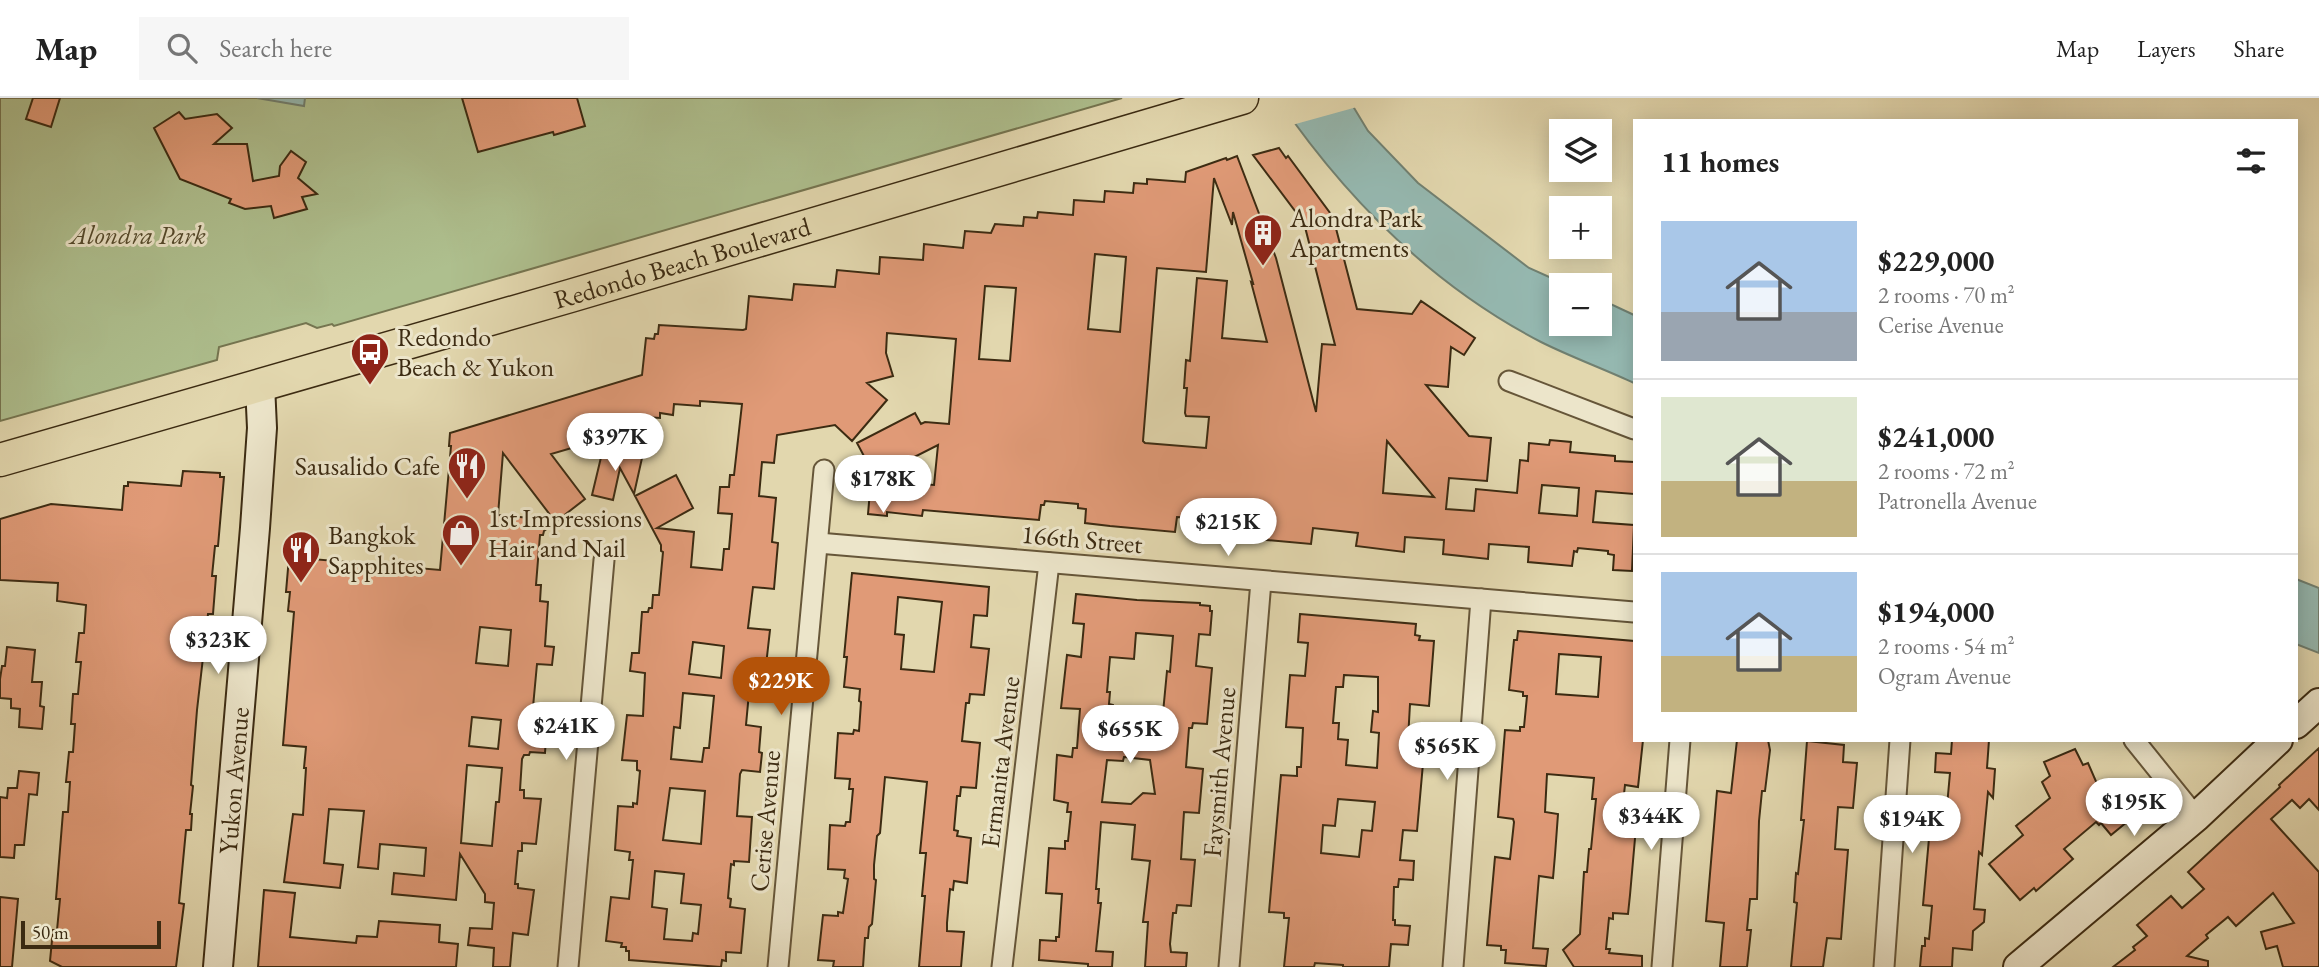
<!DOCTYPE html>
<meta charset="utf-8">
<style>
:root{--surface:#fff;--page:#f6f6f6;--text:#222;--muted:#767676;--line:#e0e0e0;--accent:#b45309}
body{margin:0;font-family:"EB Garamond",serif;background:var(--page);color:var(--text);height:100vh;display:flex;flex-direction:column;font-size:26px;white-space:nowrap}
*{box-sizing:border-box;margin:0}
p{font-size:23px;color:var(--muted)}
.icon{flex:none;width:38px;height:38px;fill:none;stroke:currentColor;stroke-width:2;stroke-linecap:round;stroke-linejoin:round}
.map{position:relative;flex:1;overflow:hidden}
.sheet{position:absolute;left:1633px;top:21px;width:665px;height:623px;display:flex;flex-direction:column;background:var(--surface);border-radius:0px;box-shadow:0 4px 18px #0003}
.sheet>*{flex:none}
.tools{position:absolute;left:1549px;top:21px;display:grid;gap:14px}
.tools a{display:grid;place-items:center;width:63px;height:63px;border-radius:0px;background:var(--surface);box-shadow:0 4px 18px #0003;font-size:35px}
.scale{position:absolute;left:21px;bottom:18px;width:140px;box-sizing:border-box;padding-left:7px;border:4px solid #3c2b12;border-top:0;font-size:19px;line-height:24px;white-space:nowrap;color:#3c2b12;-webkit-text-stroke:5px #ece5ca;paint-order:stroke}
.price{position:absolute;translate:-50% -60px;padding:0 16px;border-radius:24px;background:#fff;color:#222;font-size:23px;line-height:46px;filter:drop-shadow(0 2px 4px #0008)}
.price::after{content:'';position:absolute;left:50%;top:42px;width:21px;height:16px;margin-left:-10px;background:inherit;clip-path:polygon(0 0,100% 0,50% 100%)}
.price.current{background:var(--accent);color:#fff}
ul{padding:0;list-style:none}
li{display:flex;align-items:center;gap:21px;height:175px;padding:0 28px}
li+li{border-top:2px solid var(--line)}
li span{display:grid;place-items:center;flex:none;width:196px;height:140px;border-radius:0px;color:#555}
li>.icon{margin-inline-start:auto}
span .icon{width:84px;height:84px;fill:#fffc;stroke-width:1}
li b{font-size:30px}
h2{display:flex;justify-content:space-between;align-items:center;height:84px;padding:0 28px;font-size:30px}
header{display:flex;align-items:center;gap:42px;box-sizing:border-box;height:98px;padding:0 35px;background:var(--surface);border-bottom:2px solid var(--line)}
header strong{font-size:33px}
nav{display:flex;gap:38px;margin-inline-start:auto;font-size:24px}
.search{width:490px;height:63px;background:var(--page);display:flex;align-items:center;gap:18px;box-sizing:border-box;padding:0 24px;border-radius:0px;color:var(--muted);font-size:26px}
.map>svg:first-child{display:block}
.green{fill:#aebf8e;stroke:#757550;stroke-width:2}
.water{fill:#95b8b0;stroke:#718071;stroke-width:2}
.pier{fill:#e2d7ae}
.building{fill:#e09a77;stroke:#3c2b12;stroke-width:2;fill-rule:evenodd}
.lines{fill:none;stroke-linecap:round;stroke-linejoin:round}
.street-casing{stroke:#665639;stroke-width:23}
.secondary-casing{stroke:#3c2b12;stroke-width:32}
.primary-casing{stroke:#3c2b12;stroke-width:35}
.street{stroke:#ece5ca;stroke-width:19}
.secondary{stroke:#ece5ca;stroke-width:28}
.primary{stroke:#e2d7ae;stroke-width:32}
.labels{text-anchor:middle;stroke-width:6;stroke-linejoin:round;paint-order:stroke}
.poi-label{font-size:26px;fill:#3c2b12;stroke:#ece5ca;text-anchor:start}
.park-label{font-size:26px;font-style:italic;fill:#53492b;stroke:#ece5ca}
.street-label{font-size:26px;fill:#3c2b12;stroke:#ece5ca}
</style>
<header>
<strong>Map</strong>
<div class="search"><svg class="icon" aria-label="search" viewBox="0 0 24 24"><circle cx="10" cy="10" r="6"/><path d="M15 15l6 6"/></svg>Search here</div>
<nav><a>Map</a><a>Layers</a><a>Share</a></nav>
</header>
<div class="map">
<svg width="2319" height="869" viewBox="0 0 2319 869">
<rect width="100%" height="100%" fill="#e2d7ae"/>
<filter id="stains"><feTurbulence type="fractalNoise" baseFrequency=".00286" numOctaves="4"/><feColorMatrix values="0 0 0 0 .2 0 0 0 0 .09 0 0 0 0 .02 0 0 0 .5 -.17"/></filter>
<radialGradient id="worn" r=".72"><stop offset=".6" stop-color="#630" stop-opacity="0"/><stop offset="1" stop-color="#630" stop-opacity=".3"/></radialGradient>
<polygon class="green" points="0,0 1122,0 334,228 332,226 317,230 306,225 219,249 217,262 0,323"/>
<g class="water">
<polygon points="257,0 305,0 304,8"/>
<path d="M1277 0H1348L1368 33 1418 85 1529 170 1567 187H1561V226H1600V201L1634 217V285C1604 271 1571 259 1541 244 1431 187 1346 101 1277 0Z"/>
<polygon points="2296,481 2319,490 2319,555 2296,546"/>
</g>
<polygon class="pier" points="1274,0 1352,0 1357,9 1292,27"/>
<g class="building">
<polygon points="33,0 60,0 51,29 26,21"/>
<polygon points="462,0 577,0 585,28 554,37 553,34 478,54"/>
<polygon points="179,14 185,21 217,16 232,30 214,46 247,46 253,83 279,78 280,68 291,53 306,64 298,80 317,96 302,99 307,111 274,120 271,108 245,111 229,105 231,101 180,81 154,30"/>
<path d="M1279 50 1286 60 1288 58 1333 119 1357 211 1412 216 1421 203 1475 240 1464 257 1451 249 1448 289 1426 287 1469 338 1491 340 1487 383 1449 380 1446 411 1474 413 1476 391 1517 395 1520 362 1528 363 1529 345 1549 347 1550 342 1571 344 1570 354 1615 358V363L1634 364V396L1596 393 1593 424 1634 427 1632 473 1613 472 1614 457 1608 456V453L1578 450 1577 454 1574 453 1572 468 1528 464 1529 449 1489 446 1488 461 1443 456 1444 442 1405 439 1404 454 1356 448 1358 435 1313 430 1311 446 1221 438 1222 423 1214 421 1177 419 1175 434 1110 428 1085 425 1086 411 1078 410V406L1045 403 1044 407H1041L1039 422 923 412 922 418 887 414V418L868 416 871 382 934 387 938 347 875 379 857 345 915 315 921 326 925 324 949 326 956 241 887 235 886 255 893 278 867 285 887 302 852 343 835 327 777 337 774 365 762 364 759 398 776 400 772 444 778 445 774 491 753 489 748 530 770 532 764 585 750 584 746 627 761 629 759 654 762 655 760 674 742 672 740 676 737 718 752 719 749 764 734 763V767L731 766 728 800 731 801 730 809 745 811 741 855 726 854V863L722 862 721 869 681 866 629 862V853H626V849H621L622 845 606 843 611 799 629 801 633 762H629L630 754 615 752 618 708 633 709V705L637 706 640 673 637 672V663L622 662 627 617 643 618 645 575 630 573 632 555H639L642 514H648L649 510H652L653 497H659L663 454 661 453V447L635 398 676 377 693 410 657 430 694 434 691 469 722 472 724 451H729L732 416 718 415 720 389H729L730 377H734L742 306 700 303V308L674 306 673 317 660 315V320L631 318 630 327 621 329 623 335 551 356 585 401 544 433 543 437H540L536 487H541L540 503 548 504 545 548 554 549 552 567 537 566 533 609 548 610 545 655 530 654 529 657H524L522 661 520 692H524V700L541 701 536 746 522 745V753H518L515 786H518V790L534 792 528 837 513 835 510 869H493L494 850 468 847 470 830 492 831 494 805 485 804V796L460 756 456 802 392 796 394 775 424 778 426 750 380 746 378 771 358 769 364 713 329 711 324 765 343 767 340 790 284 784 293 716 303 717 306 670H304L306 649 283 647 294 514 288 513 290 494H286L289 459 440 472 451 348H449L450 335 642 277 646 240 654 241 655 236H658L659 227 743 232 746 231 749 198 792 202 794 186 835 189 837 172 879 176 880 159 923 162 924 146 963 150 965 133 991 135 995 126 1023 128 1024 119 1037 120 1038 114 1073 117 1074 102 1104 104 1105 93 1133 95 1134 85 1147 86V81L1185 84 1186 74 1226 60 1227 62 1237 58 1276 160 1316 314 1322 246 1335 247 1304 125 1253 57ZM1214 80 1232 127 1233 114 1253 185 1251 184 1267 244 1222 240 1227 183 1197 180 1190 263 1186 262 1184 290H1187L1185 315 1186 318 1209 319 1206 350 1145 345 1143 343 1157 170 1206 174ZM1095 156 1126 159 1120 234 1088 231ZM985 188 1016 190 1010 263 979 261ZM1387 343 1434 399 1383 395ZM503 355 554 422 498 417ZM1542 387 1579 390 1577 418 1539 415ZM480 529 511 532 508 568 476 565ZM693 544 724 548 721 580 689 576ZM683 595 714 598 709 650H704L702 664 671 661 674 629 680 630ZM472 619 501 622 498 651 469 648ZM467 667 502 670 499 704H496L492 748 461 745ZM670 690 705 693 701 746 663 742ZM655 773 684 776 681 805 701 807 698 836 693 835 692 843 664 841 667 811 652 809Z"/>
<polygon points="603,351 642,360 634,396 620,370 613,402 592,397"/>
<polygon points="183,373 220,375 220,379 224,379 218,448 215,448 212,478 216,478 213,516 208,516 197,612 191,687 193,688 190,716 192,716 191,732 186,732 179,805 184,806 176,869 62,869 50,863 53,832 57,832 60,801 56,801 63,714 68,714 70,684 66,684 69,654 73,654 75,626 71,626 73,596 78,596 81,564 76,564 79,535 84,535 86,507 57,503 58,485 0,482 0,421 51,406 122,412 124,388 128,388 128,384 181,388"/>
<path d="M852 475 989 489 987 518 974 517 971 549 989 551 984 597 970 596 969 605H966L962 643 980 645 976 690 961 689 960 698H957L954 732 958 733 957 738 971 740 967 785 954 783 953 792 950 791 947 825V833L964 834 961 869H919L925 798H922L926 755H920L927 684 885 679 880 735 877 738 874 767V781L876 782 872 826 869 829 868 840H865L863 869H833L834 863 818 862 823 817 838 818V814L843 815 848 781 844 780 845 772 828 771 830 727 845 728 846 724H850L853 691H849L850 681 835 680 838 635 853 636 854 632 859 633 861 604 859 603 860 591 844 589 847 559H844ZM898 499 942 504 934 574 901 571 904 537 895 536Z"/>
<path d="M1076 496 1137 502 1200 505V507L1210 508V513H1212L1210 537 1199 536 1196 568 1212 570 1207 626 1193 625 1192 630H1189L1186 669 1203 671 1199 715 1184 714 1181 761 1195 762 1191 808 1177 807 1176 815H1173L1170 846 1171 854 1187 855 1186 869H1145L1148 824H1143L1150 763 1132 761 1135 727 1101 724 1096 791H1099L1098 805H1101L1096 853 1113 854 1112 869H1088V866L1039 862 1040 842 1056 843V839H1059L1062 796 1046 795 1049 750 1065 751V743H1068L1071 714H1067L1068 705 1054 702 1057 657 1072 659 1073 650H1077L1080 611 1061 610 1067 557 1081 559 1084 526 1073 525ZM1136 535 1173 538 1170 574 1167 573 1160 646 1110 641 1113 607 1109 606 1110 594H1107L1110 559 1134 561ZM1124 659 1150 662 1155 696 1143 695 1131 706 1102 704 1107 662 1123 663Z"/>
<path d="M1300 516 1416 526 1415 537 1420 538 1419 542 1434 543 1429 608 1410 606 1408 642 1425 643 1417 733 1403 732 1400 762 1414 763 1413 782 1399 781 1398 789H1394L1393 822H1395V827L1410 828 1408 847 1391 846 1389 869H1343V867L1315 865 1314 869H1284L1289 820H1284V815L1269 814 1281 677 1297 678V669H1301L1303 630 1286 629 1290 577 1305 578 1308 545 1298 544ZM1344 577 1378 579V614L1373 613 1371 634 1379 635 1377 670 1346 667 1348 642 1338 641 1339 625H1333L1336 589H1343ZM1338 701 1375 704 1372 733 1362 732 1359 759 1321 755 1323 727 1335 728Z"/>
<path d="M1518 533 1634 543V642H1643L1638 689 1625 687 1624 696H1620L1617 727 1636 729 1630 797 1628 816 1613 815V821L1609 820 1606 851H1610L1609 855 1642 858V869H1574L1563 852 1580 836 1584 774H1587L1589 751H1591L1596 701H1592L1594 680 1547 676 1545 714 1558 716 1555 757 1553 780 1539 778 1533 850 1548 851 1546 868 1505 865 1506 852H1501V848L1487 847 1495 759 1510 761 1514 724 1513 721 1498 719 1505 632 1520 633V629H1524L1527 598H1523V594L1509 592 1514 542H1517ZM1559 556 1601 559 1598 599 1556 596Z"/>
<polygon points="7,549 35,552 32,584 42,584 40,608 44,609 42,631 19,629 20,611 11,610 11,601 0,600 0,581 2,568 5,568"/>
<polygon points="1737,642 1768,642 1770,652 1765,693 1762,693 1759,723 1757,801 1750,801 1747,832 1751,832 1747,869 1720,869 1724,825 1706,823 1717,693 1731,695"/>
<polygon points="1952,642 1989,642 1987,670 1995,671 1993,700 1988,694 1982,757 1979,754 1974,811 1985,812 1984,824 1973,833 1972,852 1953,850 1952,869 1920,869 1922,848 1925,848 1925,840 1929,841 1932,808 1923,807 1931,718 1946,719 1950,675 1935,674 1936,655 1951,656"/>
<polygon points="1807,643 1844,647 1843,664 1857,665 1853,710 1838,709 1835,751 1848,752 1841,841 1827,840 1823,869 1791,869 1797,805 1794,804 1796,775 1798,776 1804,722 1801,722"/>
<polygon points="2319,650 2319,712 2309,701 2300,710 2292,702 2271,721 2319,774 2319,869 2283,869 2277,848 2266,851 2261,834 2294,825 2273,795 2236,828 2228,819 2206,837 2208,840 2187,858 2208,863 2208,869 2113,869 2135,852 2133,849 2147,838 2137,827 2157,810 2171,798 2182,810 2204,791 2188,774 2280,689 2279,687"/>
<polygon points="2075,651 2083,667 2088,665 2101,695 2116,683 2128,697 2125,700 2138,715 2111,737 2101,725 2099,727 2096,724 2064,751 2073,761 2036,793 2034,790 2020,802 1989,766 2023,737 2016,728 2050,700 2042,684 2050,678 2044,664"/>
<polygon points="19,673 39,675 37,697 29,696 24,747 15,747 14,760 0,759 0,699 7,700 8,690 17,690"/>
<polygon points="264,792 295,795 290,839 356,845 357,838 377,839 379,823 440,827 439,844 458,846 456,869 258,869"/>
<polygon points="0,799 18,801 12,869 0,869"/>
</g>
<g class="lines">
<g class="street-casing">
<g id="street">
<polyline points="1509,283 1634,331"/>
<polyline points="818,445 1634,514"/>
<polyline points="2134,642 2196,719"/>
<polyline points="568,869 604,462"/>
<polyline points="778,869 824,372"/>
<polyline points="1002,869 1049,465"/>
<polyline points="1229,869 1261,483"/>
<polyline points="1453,869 1481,501"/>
<polyline points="1662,869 1680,642"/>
<polyline points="1884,869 1900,642"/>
</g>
</g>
<g class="secondary-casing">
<g id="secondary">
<polyline points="2296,626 2319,605"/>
<path id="s1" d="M218 869 255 430 262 330 260 287"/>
<polyline points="2018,869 2196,719 2278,642"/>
</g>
</g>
<g class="primary-casing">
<g id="primary">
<path id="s2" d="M0 362 570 198 1242 0"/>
</g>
</g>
<use href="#street" class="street"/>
<use href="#secondary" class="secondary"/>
<use href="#primary" class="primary"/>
</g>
<defs>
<g id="building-pin" transform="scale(2.0125)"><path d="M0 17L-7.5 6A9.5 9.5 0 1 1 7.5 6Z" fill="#8f2418" stroke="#ece5ca"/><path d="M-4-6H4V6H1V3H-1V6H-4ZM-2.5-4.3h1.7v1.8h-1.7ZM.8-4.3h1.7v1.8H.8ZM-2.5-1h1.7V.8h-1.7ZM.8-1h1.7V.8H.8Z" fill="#fff"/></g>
<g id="bus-pin" transform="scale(2.0125)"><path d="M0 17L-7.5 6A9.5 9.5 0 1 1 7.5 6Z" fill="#8f2418" stroke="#ece5ca"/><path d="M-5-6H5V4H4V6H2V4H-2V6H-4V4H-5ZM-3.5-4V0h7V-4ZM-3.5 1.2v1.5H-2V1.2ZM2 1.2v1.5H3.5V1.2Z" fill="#fff"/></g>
<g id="restaurant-pin" transform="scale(2.0125)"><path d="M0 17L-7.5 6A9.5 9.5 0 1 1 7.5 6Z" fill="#8f2418" stroke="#ece5ca"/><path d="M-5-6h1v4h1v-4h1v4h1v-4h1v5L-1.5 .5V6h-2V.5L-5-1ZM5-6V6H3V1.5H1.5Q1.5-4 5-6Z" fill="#fff"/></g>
<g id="shop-pin" transform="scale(2.0125)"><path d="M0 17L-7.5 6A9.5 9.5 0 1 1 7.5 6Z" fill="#8f2418" stroke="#ece5ca"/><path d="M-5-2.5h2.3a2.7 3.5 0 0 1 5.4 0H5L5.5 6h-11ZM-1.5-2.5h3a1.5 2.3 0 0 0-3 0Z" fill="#fff"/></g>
</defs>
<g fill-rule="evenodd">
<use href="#building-pin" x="1263" y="135"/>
<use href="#bus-pin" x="370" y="254"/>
<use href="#restaurant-pin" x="467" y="368"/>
<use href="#shop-pin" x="461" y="435"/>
<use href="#restaurant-pin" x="301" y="452"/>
</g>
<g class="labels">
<g class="poi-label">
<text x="1290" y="129">Alondra Park<tspan x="1290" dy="30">Apartments</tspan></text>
<text x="397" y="248">Redondo<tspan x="397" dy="30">Beach &amp; Yukon</tspan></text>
<text x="440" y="377" text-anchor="end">Sausalido Cafe</text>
<text x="488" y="429">1st Impressions<tspan x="488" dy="30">Hair and Nail</tspan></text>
<text x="328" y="446">Bangkok<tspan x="328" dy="30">Sapphites</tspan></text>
</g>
<g class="park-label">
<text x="138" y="146">Alondra Park</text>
</g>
<g class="street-label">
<text dy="9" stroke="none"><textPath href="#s2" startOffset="710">Redondo Beach Boulevard</textPath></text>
<text transform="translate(1082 441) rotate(5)" y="9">166th Street</text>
<text transform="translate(1000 664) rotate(-83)" y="9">Ermanita Avenue</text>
<text transform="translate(1219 674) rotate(-85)" y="9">Faysmith Avenue</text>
<text dy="9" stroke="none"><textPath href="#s1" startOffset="187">Yukon Avenue</textPath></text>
<text transform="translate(765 723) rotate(-85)" y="9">Cerise Avenue</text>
</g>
</g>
<rect width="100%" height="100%" filter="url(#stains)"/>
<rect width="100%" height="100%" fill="url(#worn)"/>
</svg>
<div class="tools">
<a><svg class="icon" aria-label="layers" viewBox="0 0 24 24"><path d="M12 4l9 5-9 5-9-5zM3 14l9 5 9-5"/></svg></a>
<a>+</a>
<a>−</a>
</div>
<div class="scale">50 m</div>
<b class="price" style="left:615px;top:375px">$397K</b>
<b class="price" style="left:883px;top:417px">$178K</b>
<b class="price" style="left:1228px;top:460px">$215K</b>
<b class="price" style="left:218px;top:578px">$323K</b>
<b class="price current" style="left:781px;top:619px">$229K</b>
<b class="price" style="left:566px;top:664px">$241K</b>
<b class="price" style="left:1130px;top:667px">$655K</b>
<b class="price" style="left:1447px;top:684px">$565K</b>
<b class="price" style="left:2134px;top:740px">$195K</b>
<b class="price" style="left:1651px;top:754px">$344K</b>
<b class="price" style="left:1912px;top:757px">$194K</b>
<section class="sheet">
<h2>11 homes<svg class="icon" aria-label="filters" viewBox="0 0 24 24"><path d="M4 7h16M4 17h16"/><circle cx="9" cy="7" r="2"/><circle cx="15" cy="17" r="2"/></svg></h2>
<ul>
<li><span style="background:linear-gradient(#a9c7e8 65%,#9aa5b1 0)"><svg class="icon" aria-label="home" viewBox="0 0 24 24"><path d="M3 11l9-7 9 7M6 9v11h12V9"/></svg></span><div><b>$229,000</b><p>2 rooms · 70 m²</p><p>Cerise Avenue</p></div></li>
<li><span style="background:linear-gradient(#dfe7d0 60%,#c2b280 0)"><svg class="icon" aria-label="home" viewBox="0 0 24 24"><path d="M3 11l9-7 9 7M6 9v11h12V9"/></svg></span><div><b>$241,000</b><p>2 rooms · 72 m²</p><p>Patronella Avenue</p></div></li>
<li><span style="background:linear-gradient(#a9c7e8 60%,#c2b280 0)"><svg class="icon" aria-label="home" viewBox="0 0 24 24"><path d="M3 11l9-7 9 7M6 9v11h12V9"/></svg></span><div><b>$194,000</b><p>2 rooms · 54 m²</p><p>Ogram Avenue</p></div></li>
</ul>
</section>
</div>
